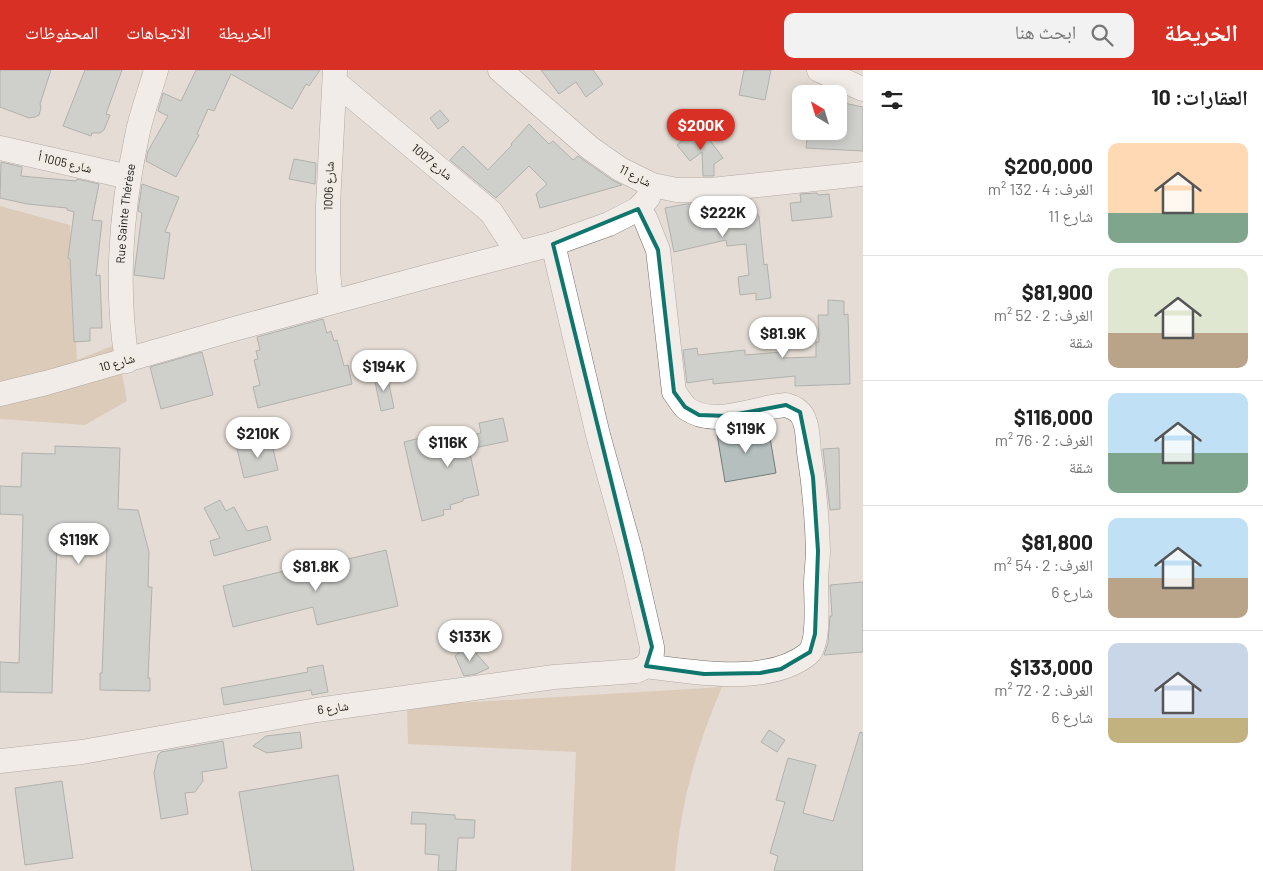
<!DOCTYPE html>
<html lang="ar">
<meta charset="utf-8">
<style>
:root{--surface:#fff;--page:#f2f2f2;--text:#222;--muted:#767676;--line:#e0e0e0;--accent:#d93025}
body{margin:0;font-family:Barlow,"Noto Naskh Arabic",sans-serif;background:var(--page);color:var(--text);direction:rtl;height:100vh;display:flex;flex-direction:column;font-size:19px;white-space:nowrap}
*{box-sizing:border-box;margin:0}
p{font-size:16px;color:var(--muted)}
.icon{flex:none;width:28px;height:28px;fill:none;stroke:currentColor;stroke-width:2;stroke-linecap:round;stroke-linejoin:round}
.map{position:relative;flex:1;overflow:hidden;direction:ltr}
.details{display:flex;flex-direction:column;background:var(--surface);width:400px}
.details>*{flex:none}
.needle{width:32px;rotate:322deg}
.controls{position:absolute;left:792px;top:15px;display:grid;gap:10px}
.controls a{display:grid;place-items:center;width:55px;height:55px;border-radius:10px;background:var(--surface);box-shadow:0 2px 12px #0003;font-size:25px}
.price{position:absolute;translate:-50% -42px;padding:0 11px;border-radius:18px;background:#fff;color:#222;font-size:16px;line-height:32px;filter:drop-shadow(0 1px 2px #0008)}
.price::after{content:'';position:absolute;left:50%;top:30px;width:15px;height:11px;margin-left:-8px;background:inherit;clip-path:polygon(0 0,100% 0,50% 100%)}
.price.selected{background:var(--accent);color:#fff}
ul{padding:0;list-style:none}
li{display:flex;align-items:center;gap:15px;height:125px;padding:0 15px}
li+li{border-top:1px solid var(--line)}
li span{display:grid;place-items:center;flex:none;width:140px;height:100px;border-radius:10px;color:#555}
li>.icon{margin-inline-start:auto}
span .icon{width:60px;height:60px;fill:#fffc;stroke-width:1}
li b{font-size:21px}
h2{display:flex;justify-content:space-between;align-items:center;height:60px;padding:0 15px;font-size:21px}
header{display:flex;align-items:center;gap:30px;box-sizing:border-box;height:70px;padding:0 25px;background:var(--accent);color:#fff}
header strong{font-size:24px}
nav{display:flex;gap:28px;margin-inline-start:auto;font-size:18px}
.search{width:350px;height:45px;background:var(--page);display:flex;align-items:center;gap:12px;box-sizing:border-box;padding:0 18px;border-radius:10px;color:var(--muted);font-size:19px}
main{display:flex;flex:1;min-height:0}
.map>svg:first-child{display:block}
.green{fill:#d3b698}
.building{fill:#b4bfbe;stroke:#717c7b}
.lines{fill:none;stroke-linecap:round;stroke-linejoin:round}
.minor-casing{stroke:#726c66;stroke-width:25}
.minor{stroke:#fff;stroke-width:24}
.marked{fill:none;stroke:#0f766e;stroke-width:4;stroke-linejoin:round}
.labels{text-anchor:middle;stroke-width:4;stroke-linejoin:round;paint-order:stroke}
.street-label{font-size:12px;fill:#181513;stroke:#f2ebe3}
</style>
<header>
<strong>الخريطة</strong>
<div class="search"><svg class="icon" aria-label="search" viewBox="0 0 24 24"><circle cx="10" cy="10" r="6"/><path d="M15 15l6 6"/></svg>ابحث هنا</div>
<nav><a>الخريطة</a><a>الاتجاهات</a><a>المحفوظات</a></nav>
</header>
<main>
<section class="details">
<h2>العقارات: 10<svg class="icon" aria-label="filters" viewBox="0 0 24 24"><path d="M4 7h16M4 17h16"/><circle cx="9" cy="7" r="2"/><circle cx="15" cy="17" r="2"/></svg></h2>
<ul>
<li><span style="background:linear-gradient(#ffd9b3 70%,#7fa58c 0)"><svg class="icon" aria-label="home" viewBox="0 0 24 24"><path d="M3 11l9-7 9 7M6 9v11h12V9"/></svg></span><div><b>$200,000</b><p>الغرف: 4 · 132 m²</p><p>شارع 11</p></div></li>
<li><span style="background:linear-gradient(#dfe7d0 65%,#b9a48a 0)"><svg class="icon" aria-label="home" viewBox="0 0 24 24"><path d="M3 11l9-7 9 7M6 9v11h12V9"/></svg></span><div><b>$81,900</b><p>الغرف: 2 · 52 m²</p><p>شقة</p></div></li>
<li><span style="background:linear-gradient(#bfe0f5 60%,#7fa58c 0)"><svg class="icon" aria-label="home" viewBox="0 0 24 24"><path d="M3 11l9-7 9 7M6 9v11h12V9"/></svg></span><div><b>$116,000</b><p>الغرف: 2 · 76 m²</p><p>شقة</p></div></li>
<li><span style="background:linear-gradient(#bfe0f5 60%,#b9a48a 0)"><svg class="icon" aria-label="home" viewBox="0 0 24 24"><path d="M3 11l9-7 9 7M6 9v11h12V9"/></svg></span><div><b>$81,800</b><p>الغرف: 2 · 54 m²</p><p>شارع 6</p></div></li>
<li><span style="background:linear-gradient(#c9d6e8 75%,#c2b280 0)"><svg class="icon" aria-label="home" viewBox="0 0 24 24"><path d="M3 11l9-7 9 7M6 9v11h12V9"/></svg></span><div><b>$133,000</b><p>الغرف: 2 · 72 m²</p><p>شارع 6</p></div></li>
</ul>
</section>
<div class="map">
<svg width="863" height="801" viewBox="0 0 863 801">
<rect width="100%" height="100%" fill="#e5ddd6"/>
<g class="green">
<polygon points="0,136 70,155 77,290 117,274 127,331 85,355 0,349"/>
<path d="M722 617C696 677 680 736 675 801H571L576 682 408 674 407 636Z"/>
</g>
<g class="building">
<polygon points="0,0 51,0 40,34 41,38 39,45 35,47 29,48 0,37"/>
<polygon points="85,0 122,0 106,44 110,45 104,60 100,63 92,63 91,66 63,56"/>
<polygon points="196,0 320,0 309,16 306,14 292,39 231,4 214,41 208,39 197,64 199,65 176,107 146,91 148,81 168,46 158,41 163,23 181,31"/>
<polygon points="541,0 593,0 603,14 586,27 576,12 559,24"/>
<polygon points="744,0 771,0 765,30 739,25"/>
<polygon points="839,32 863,37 863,81 806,78 808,61 839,61"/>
<polygon points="440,40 449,51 438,59 430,48"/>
<polygon points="529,54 549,74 553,71 573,90 578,86 612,110 622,115 540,138 536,124 547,114 529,96 496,128 450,90 463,76 488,100 512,75 511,74"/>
<polygon points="700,57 723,88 714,94 714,106 703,106 702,82 690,91 677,75"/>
<polygon points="294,89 316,93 315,114 289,109"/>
<polygon points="1,92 22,97 21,106 76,111 77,109 99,114 92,150 102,151 96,206 100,205 102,258 90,258 90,271 74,272 70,189 68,188 74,142 67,140 67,138 27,134 0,128"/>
<polygon points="142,114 179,127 165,162 170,163 164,209 134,205 142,143 138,141"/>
<polygon points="817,123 818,125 829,124 832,147 792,151 790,133 801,132 800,124"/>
<polygon points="686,134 703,134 704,139 730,136 731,140 751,138 759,146 764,195 767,194 771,228 756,230 756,223 740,225 738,207 749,205 746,174 727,176 726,170 674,182 665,138"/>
<polygon points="828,230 844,231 844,245 848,244 850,314 795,316 795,306 713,314 713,309 687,313 683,280 697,278 698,285 745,280 745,285 782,282 783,288 816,287 816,272 819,272 818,245 828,245"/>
<polygon points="323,249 327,263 331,261 334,271 337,270 344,296 348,295 352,314 258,338 253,317 260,315 254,290 258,289 256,281 260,280 257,267"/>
<polygon points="202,282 213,325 161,339 150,297"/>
<polygon points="387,304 394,338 381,341 374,307"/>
<polygon points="503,348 508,371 469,379 479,425 463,429 463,431 450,435 451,439 443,440 444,445 422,451 404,372 432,365 433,370 448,366 450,371 481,363 479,353"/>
<polygon points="768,356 776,403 725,412 717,364"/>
<polygon points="271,370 278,400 244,408 237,379"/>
<polygon points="55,376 120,378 118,439 138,440 149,482 148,517 152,517 148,608 150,608 150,621 100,620 100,603 102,603 107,476 57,474 52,623 0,622 0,592 19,593 23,445 0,444 0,416 21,417 22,383 55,384"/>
<polygon points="839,378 840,439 830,440 823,379"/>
<polygon points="220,430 226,441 234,437 247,461 267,456 271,470 214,486 210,471 220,468 204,438"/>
<polygon points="386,480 398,536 317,555 313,537 233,557 223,516 284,501 285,504"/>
<polygon points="863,512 863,582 824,585 828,573 830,546 832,546 830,515"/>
<polygon points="468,574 489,598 476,604 464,606 455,586"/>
<polygon points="323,595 328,622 312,625 311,620 224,635 221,618 308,602 307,598"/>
<polygon points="769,660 785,670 777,682 761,672"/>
<polygon points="300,662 302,678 267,683 253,676 266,666"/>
<polygon points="860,662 863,663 863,801 774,801 778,786 770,783 785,732 776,730 788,688 816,695 803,743 833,751"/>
<polygon points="223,671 227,698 202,702 203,711 195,722 185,723 188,744 161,749 154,703 158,685 161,682"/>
<polygon points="338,705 354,801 252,801 239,722"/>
<polygon points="62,711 73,788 25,795 15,718"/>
<polygon points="412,742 455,745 455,749 475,750 474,768 458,768 456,801 438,801 439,785 425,784 426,754 411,754"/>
</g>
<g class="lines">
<g class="minor-casing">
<g id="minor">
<polyline points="500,0 590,78 620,99 652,115 677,120 711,120 863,104"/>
<polyline points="819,0 863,19"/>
<polyline points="335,12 491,142 518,183"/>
<polyline points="0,78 129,107"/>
<path d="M638 139 645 148 658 180 674 322C678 327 682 334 686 338 715 359 755 337 786 335 796 338 802 342 805 352 808 361 808 372 809 382 814 414 817 447 818 480 818 491 816 502 816 514 816 529 820 573 808 584 768 616 693 602 646 596"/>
<polyline points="331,232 328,201 328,135 335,0"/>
<path id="s1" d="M127 291C115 216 121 140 137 66 141 44 150 22 156 0"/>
<polyline points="0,324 46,313 234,259 429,206 553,174 609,154 638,139 648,128 652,115"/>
<path d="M0 691 82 682 317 640 554 607 636 601C648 597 653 589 652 577L630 480 598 365 553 174"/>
</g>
</g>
<use href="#minor" class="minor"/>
</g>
<path d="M0 0H863V801H0ZM638 139 658 180 674 322 685 337 699 345 727 346 786 335 800 342 813 407 818 481 815 564 810 582 781 599 760 603 704 604 646 596 652 577 553 174Z" fill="#e5ddd6" fill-opacity=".55" fill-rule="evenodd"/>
<path class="marked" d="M638 139 658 180 674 322 685 337 699 345 727 346 786 335 800 342 813 407 818 481 815 564 810 582 781 599 760 603 704 604 646 596 652 577 553 174Z"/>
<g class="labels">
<g class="street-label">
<text transform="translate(432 92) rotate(40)" y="4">شارع 1007</text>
<text transform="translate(65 93) rotate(13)" y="4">شارع 1005 أ</text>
<text transform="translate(635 106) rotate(27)" y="4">شارع 11</text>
<text transform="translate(329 116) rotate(-88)" y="4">شارع 1006</text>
<text dy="4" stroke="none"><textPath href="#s1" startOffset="148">Rue Sainte Thérèse</textPath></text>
<text transform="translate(117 293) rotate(-16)" y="4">شارع 10</text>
<text transform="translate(333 638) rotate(-8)" y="4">شارع 6</text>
</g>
</g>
</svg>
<div class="controls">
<a><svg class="needle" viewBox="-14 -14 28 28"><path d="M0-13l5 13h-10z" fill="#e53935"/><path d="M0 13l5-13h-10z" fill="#767676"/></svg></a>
</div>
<b class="price selected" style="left:701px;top:81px">$200K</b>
<b class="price" style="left:723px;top:168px">$222K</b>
<b class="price" style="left:783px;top:289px">$81.9K</b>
<b class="price" style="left:384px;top:322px">$194K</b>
<b class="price" style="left:746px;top:384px">$119K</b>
<b class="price" style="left:258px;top:389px">$210K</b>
<b class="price" style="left:448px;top:398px">$116K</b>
<b class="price" style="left:79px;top:495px">$119K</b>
<b class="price" style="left:316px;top:522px">$81.8K</b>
<b class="price" style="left:470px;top:592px">$133K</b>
</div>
</main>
